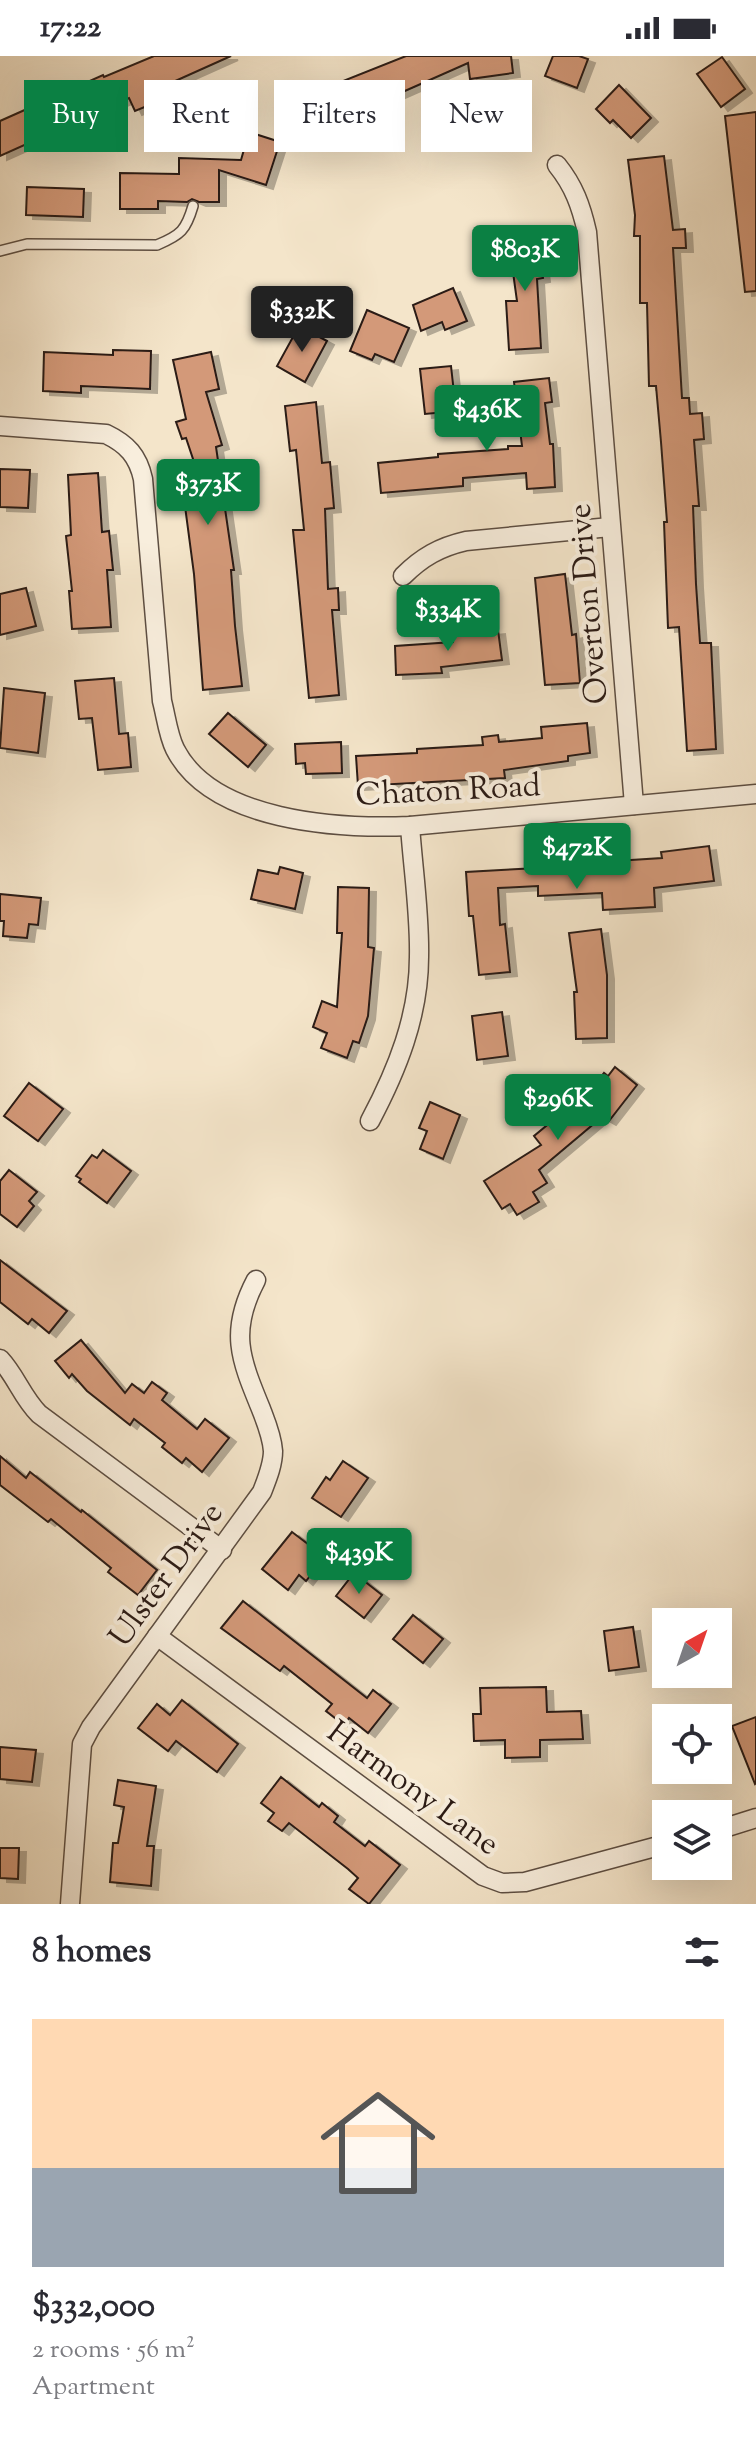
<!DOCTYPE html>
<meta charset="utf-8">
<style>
:root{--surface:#fff;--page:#f2f2f3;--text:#2b2b33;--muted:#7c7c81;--accent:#0b8043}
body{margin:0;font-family:"Sorts Mill Goudy",serif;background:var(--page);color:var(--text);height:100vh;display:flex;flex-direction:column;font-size:30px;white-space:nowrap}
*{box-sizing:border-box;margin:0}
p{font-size:26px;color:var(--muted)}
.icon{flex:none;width:44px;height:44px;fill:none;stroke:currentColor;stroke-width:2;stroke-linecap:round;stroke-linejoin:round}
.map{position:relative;height:1848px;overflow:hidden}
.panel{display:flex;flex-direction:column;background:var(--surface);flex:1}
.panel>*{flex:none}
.hud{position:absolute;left:24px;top:24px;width:708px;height:72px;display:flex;gap:16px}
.needle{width:52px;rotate:40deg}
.controls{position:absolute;left:652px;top:1552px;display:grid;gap:16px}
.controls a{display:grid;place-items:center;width:80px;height:80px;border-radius:0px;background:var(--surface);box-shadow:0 8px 32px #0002;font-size:40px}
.price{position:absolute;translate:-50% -68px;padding:0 18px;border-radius:8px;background:var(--accent);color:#fff;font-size:26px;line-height:52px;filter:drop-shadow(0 2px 4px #0008)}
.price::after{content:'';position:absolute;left:50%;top:48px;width:24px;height:18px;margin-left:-12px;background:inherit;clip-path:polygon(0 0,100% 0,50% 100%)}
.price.selected{background:#222;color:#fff}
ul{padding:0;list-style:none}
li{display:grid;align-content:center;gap:16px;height:424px;padding:0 32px}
li span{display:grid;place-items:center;height:248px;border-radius:0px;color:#555}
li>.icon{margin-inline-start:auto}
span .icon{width:144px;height:144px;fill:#fffc;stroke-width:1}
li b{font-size:34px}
h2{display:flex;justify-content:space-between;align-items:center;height:96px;padding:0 32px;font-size:34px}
.chip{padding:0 28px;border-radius:0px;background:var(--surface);box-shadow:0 8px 32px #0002;font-size:28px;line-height:72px}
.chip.selected{background:var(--accent);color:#fff}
.status{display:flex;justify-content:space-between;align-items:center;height:56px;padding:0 40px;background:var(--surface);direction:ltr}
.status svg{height:22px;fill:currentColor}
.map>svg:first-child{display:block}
.building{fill:#d39979;stroke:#2b1b15;stroke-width:2;filter:url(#shadow)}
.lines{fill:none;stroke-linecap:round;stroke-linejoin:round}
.service-casing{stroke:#5d4e42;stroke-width:12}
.minor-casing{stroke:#5d4e42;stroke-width:21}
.service{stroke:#f8eedd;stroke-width:9}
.minor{stroke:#f8eedd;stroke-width:18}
.labels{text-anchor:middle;stroke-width:8;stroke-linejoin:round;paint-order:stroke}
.street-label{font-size:32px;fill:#2b1b15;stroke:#f8eedd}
</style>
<div class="status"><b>17:22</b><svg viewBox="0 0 49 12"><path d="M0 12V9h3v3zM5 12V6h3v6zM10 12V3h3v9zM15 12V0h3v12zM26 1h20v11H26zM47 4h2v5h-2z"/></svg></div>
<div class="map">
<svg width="756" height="1848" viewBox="0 0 756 1848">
<defs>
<filter id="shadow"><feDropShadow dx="7" dy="4" stdDeviation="0" flood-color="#0004"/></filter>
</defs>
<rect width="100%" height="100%" fill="#f4e5ca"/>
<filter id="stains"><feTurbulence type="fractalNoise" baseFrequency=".0025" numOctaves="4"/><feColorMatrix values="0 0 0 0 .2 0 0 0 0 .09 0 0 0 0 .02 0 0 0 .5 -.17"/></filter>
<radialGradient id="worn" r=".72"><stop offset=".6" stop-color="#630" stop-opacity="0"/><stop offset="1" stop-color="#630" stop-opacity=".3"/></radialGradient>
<g class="building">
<polygon points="154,0 231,0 164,30 169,41 135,55 129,42 0,100 0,65 103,19 104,21"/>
<polygon points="406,0 511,0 513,17 470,23 468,7 319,73 322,78 301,87 287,57 345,31 343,25"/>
<polygon points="553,0 579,0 588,3 577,32 545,20"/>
<polygon points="722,1 745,33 721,51 697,18"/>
<polygon points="619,29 651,62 631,82 613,64 610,67 596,53"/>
<polygon points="756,56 756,235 745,236 725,60"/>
<polygon points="249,76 280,86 266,129 219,114 219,146 199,146 192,143 187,146 158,145 158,153 120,153 120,117 179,118 179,102 241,104"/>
<polygon points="664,100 673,174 685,173 686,192 673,192 682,342 689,342 690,358 702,357 704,383 694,384 699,450 693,450 696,528 700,587 711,587 716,693 687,695 679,571 668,572 664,466 667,466 661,386 656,330 649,330 647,247 640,247 640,180 634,180 635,159 628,104"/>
<polygon points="27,131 84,133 83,161 26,159"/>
<polygon points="537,177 543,222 537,223 541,292 509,294 506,245 517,245 508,180"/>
<polygon points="453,232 467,265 445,274 442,266 421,275 413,249"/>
<polygon points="367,254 409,272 394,306 375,298 372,304 350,295"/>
<polygon points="299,270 327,285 305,326 277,310"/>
<polygon points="113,294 151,295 150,333 81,330 81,337 43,335 44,296 113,299"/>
<polygon points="211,296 219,333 206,336 222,389 216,391 234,514 231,514 235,570 242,630 203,634 194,518 181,420 198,418 186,382 182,383 176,366 186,363 173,304"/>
<polygon points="451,310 456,355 425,358 420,313"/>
<polygon points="549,322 552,346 545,347 550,388 553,388 555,431 527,433 526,417 463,422 463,430 381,437 378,407 438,401 438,398 508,393 508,390 522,390 514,326"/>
<polygon points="316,346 322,407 330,406 334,452 325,453 328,533 338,532 339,554 332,554 339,639 309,642 293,474 304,474 296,394 290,395 285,350"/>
<polygon points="0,413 30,414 28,452 0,451"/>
<polygon points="98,417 102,476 109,475 113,514 107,514 111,571 72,573 69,535 72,535 66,480 71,479 68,419"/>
<polygon points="565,518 572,579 576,578 580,627 545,629 535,522"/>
<polygon points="26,532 36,570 0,579 0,538"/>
<polygon points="498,574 502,604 441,611 442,617 396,619 395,590 453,586 453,579"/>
<polygon points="114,622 119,678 128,677 131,711 98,714 92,662 79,663 75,625"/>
<polygon points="4,632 45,637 38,697 0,692"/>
<polygon points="228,657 266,689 248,711 209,678"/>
<polygon points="587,667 590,697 568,700 568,705 504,714 505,722 358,730 356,700 417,697 417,693 483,689 482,681 498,679 499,686 542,682 541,671"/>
<polygon points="341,686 342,717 306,718 305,707 296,708 295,688"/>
<polygon points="709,790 714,825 654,832 655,851 603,854 602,837 538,840 538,830 498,832 500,869 505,868 510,916 479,919 473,860 469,860 466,816 537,812 536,806 584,803 584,807 662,802 661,796"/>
<polygon points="280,811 303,817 295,853 251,843 258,814 278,818"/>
<polygon points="338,831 369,832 368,891 374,892 368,960 359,987 353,985 347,1002 321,992 327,977 313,971 322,945 337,951 342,877 337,877"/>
<polygon points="0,838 41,842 38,869 29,868 27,882 3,880 4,865 0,865"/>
<polygon points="601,873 607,919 607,982 576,983 574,936 577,936 569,877"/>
<polygon points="502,956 508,1000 477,1004 472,960"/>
<polygon points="615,1011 637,1029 609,1065 602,1061 539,1114 547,1127 533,1136 539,1146 517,1159 510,1148 502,1153 484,1125 541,1089 534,1080 569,1051 574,1056 604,1017 608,1020"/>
<polygon points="29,1027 63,1053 38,1085 4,1060"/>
<polygon points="430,1046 460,1059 443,1103 420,1093 427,1075 419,1072"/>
<polygon points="103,1094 131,1115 107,1147 79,1126 81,1123 76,1120 92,1099 97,1102"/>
<polygon points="9,1114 37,1136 29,1145 34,1150 17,1171 0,1158 0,1125"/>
<polygon points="0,1204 67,1255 49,1277 32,1263 28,1268 0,1246"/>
<polygon points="81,1284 125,1337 132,1328 144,1337 152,1326 167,1337 162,1344 197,1373 205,1363 229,1382 202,1416 186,1402 182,1407 162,1391 165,1387 134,1363 130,1369 87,1335 72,1318 69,1322 55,1305"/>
<polygon points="0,1400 26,1422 30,1416 81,1456 82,1454 157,1514 138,1539 108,1516 111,1512 51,1463 48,1466 0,1429"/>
<polygon points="343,1405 368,1422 341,1461 312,1442 326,1421 330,1424"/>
<polygon points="292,1476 325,1501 306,1525 299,1519 288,1534 262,1513"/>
<polygon points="354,1517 382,1539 364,1562 336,1540"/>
<polygon points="243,1545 367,1642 373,1634 391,1648 368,1677 349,1662 344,1669 326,1655 332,1648 284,1610 280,1615 221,1572"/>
<polygon points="413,1559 443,1583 423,1607 393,1583"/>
<polygon points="633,1571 639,1611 609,1615 604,1575"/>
<polygon points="546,1631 547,1656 581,1655 583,1683 540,1684 540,1701 505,1702 505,1684 474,1685 473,1658 481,1658 480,1632"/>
<polygon points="182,1644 238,1688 217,1716 176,1685 168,1695 138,1672 157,1648 170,1659"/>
<polygon points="756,1661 756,1727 755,1728 732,1670"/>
<polygon points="0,1691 36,1694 32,1726 0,1723"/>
<polygon points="281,1721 319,1751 322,1747 338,1760 334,1766 365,1790 369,1785 400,1809 369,1848 349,1833 358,1822 348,1813 289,1767 282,1775 268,1765 274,1757 261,1747"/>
<polygon points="118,1724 156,1730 147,1790 154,1790 151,1830 110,1826 113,1787 118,1787 124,1751 114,1749"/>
<polygon points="0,1792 19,1792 18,1823 0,1822"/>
</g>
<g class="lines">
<g class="service-casing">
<path id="service" d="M0 195 27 188 157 189C181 179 186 174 193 150"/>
</g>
<g class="minor-casing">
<g id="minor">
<path d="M557 109C574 130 581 150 587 176L634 749"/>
<path d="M0 370 106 378C127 388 138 400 143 423L162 645C166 660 168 679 175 693 212 766 338 773 410 770L756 738"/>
<path d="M403 520C422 501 440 491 466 485L610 471"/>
<path d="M370 1065C397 1014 419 960 419 901 420 858 413 813 410 770"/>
<path d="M0 1303C16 1320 22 1341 39 1358L222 1494"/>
<polyline points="157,1580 483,1820 502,1827 525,1826 666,1788"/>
<polyline points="718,1774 756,1762"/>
<path d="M70 1848 82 1688 91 1671 262 1436C267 1423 273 1409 273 1395 272 1380 266 1366 261 1353 240 1302 229 1275 256 1224"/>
</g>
</g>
<use href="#service" class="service"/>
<use href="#minor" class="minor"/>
</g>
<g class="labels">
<g class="street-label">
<text transform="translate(587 548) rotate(-95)" y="11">Overton Drive</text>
<text transform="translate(448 733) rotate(-3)" y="11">Chaton Road</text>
<text transform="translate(165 1518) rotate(-54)" y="11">Ulster Drive</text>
<text transform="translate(414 1731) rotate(36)" y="11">Harmony Lane</text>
</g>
</g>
<rect width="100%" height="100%" filter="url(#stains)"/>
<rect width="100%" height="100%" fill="url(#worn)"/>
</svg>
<div class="controls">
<a><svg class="needle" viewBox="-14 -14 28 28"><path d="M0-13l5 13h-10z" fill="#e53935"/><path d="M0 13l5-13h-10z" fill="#7c7c81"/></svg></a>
<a><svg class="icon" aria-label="locate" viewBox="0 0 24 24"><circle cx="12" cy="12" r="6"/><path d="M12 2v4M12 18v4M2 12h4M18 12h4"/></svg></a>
<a><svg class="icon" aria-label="layers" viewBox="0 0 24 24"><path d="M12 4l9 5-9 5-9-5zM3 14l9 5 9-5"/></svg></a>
</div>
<b class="price" style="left:525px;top:237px">$803K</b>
<b class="price selected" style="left:302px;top:298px">$332K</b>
<b class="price" style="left:487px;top:397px">$436K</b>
<b class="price" style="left:208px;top:471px">$373K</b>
<b class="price" style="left:448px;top:597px">$334K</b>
<b class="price" style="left:577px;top:835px">$472K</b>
<b class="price" style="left:558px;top:1086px">$296K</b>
<b class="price" style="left:359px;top:1540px">$439K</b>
<div class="hud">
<a class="chip selected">Buy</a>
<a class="chip">Rent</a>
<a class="chip">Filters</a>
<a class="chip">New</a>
</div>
</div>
<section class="panel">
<h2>8 homes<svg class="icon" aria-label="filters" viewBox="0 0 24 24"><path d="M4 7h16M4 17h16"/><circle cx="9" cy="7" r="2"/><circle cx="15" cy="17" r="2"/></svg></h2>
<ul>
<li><span style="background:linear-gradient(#ffd9b3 60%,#9aa5b1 0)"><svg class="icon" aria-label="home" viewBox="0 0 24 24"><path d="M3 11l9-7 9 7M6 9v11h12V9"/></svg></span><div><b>$332,000</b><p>2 rooms · 56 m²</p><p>Apartment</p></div></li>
</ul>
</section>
